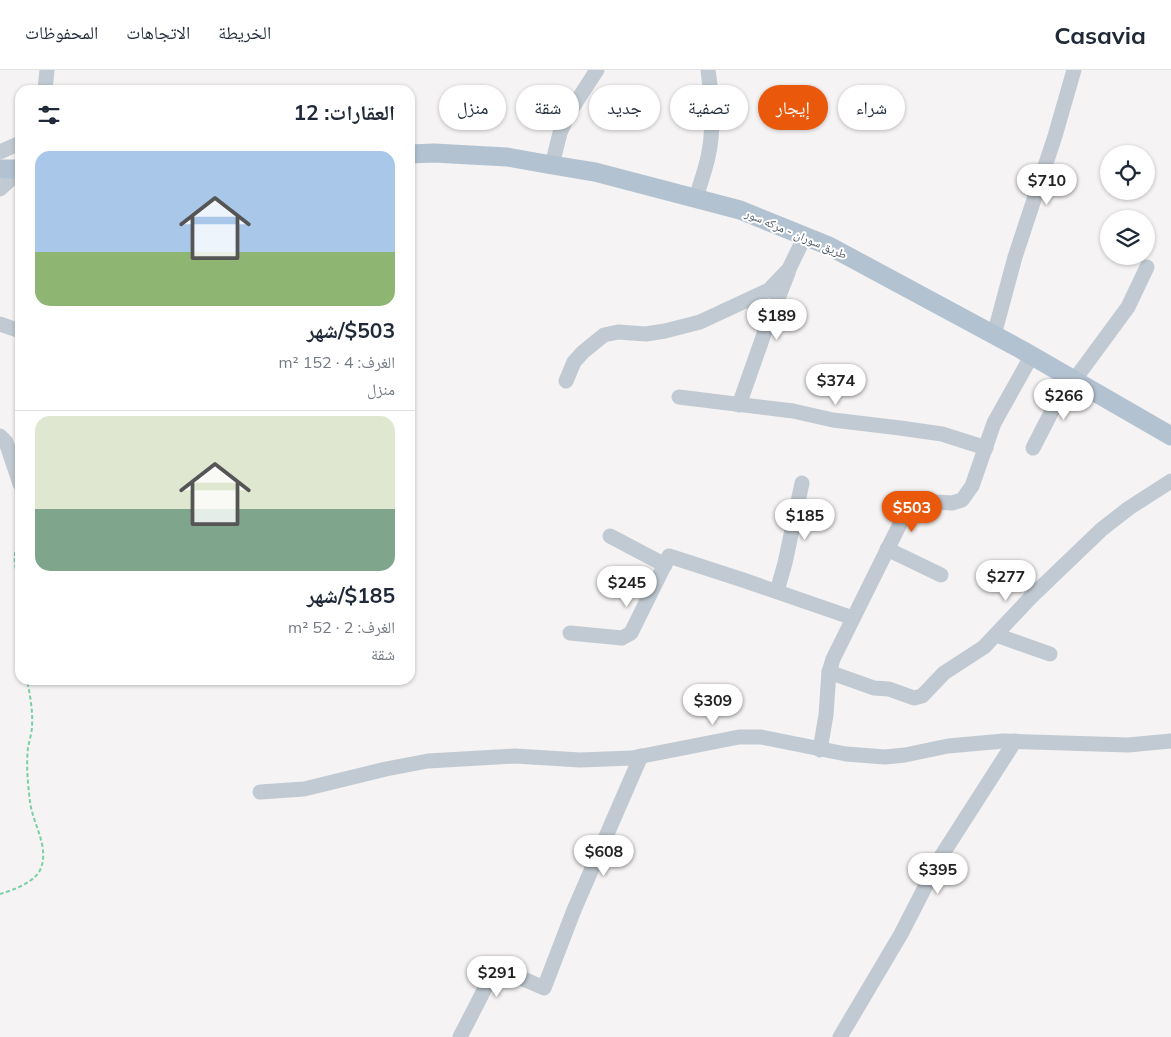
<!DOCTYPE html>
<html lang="ar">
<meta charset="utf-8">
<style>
:root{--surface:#fff;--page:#f6f6f7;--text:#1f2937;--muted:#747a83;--line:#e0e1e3;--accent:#ea580c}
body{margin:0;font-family:Mulish,"Noto Naskh Arabic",sans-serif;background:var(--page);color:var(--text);direction:rtl;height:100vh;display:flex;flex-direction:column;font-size:19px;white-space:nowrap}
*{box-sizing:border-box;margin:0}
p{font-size:16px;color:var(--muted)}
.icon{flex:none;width:28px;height:28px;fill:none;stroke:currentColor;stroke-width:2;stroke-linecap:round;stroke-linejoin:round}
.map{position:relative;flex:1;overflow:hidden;direction:ltr}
.drawer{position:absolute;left:15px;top:15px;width:400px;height:600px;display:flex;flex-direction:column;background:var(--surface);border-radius:15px;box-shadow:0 1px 4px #0004;direction:rtl}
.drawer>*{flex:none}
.banner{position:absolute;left:430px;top:15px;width:475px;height:45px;direction:rtl;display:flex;gap:10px}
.fabs{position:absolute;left:1100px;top:75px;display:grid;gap:10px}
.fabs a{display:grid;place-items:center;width:55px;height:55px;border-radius:50%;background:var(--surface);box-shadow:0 1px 4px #0004;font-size:25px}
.price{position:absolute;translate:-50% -42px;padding:0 11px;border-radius:18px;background:#fff;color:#222;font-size:16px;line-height:32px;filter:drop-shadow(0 1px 2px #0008)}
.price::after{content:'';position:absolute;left:50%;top:30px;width:15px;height:11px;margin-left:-8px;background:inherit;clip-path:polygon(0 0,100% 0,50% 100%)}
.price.active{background:var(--accent);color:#fff}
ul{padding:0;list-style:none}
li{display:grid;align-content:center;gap:10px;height:265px;padding:0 20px}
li+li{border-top:1px solid var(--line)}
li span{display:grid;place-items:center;height:155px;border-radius:15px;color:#555}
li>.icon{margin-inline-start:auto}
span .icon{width:90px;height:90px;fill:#fffc;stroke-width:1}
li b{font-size:21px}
h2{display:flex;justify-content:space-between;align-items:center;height:60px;padding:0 20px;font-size:21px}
.tag{padding:0 18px;border-radius:22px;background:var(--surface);box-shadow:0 1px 4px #0004;font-size:18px;line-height:45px}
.tag.active{background:var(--accent);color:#fff}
header{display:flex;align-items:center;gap:30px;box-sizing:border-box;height:70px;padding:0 25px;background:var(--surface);border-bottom:1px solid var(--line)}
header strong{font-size:24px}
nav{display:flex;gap:28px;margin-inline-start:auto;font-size:18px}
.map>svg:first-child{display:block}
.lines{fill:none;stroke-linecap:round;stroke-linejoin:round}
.path{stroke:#7ad0a6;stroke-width:2;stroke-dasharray:4 2.5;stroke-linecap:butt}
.minor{stroke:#c1cad2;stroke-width:15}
.major{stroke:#b3c2d1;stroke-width:19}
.labels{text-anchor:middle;stroke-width:4;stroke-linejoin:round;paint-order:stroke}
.street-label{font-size:12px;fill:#4a5661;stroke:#fff}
</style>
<header>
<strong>Casavia</strong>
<nav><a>الخريطة</a><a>الاتجاهات</a><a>المحفوظات</a></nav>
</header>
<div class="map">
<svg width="1171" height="967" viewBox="0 0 1171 967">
<rect width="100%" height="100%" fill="#f5f3f3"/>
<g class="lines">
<g class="path">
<path d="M20 463C14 483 12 492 20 512"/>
<polyline points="20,556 18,574 20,582"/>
<path d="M0 824C13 820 36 812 41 798 49 776 33 754 30 732 28 714 26 696 28 678 29 671 32 663 32 656 33 641 30 625 27 610"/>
</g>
<g class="minor">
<polyline points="45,20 47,0"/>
<polyline points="0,82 20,73"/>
<polyline points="552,95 560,63 569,43 597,0"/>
<polyline points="0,119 9,111 13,99"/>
<path d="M696 128C700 114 705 101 708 87 714 61 712 26 708 0"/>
<polyline points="0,254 20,261"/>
<polyline points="994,265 1015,187 1055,66 1074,0"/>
<polyline points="566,311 574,292 583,282 604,265 618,262 646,264 665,261 700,252 769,220 789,199 805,166"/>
<polyline points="679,327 793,341 833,350 900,358 942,364 986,378"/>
<polyline points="739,335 764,264 788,203"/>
<polyline points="0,366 6,372 20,414"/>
<polyline points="1033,378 1053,339 1128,237 1147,197"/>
<polyline points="610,466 665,495"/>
<polyline points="887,479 941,505"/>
<polyline points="777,521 785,493 802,413"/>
<polyline points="570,563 622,568 631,563 669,486 743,510 853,548"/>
<polyline points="996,565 1050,584"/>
<polyline points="829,602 874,618 889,619 914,628 922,626 944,603 984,577 1031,527 1102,459 1129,438 1171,411"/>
<polyline points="820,680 826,645 829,602 833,589 902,450 908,440 919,431 952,433 962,430 972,416 994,353 1032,285"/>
<polyline points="260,722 304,719 386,699 428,691 515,686 580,690 632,688 739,667 761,667 846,684 885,687 905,685 948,676 1004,671 1128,675 1171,671"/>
<polyline points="460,967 496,897 544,918 574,840 641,686"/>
<polyline points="840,967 901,864 940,788 1015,671"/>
</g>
<g class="major">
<polyline points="410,84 434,83 507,87 552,95 595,102 740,140 829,176 1022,280 1171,366"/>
<polyline points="0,99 20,99"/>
</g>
</g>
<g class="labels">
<g class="street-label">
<text transform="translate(796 164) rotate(23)" y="4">طريق سوران - مركه سور</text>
</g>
</g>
</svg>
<div class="fabs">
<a><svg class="icon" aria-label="locate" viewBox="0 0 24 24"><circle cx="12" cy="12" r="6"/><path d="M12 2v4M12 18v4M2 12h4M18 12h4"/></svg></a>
<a><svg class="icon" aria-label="layers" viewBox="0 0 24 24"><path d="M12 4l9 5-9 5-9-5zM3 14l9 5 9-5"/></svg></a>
</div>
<b class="price" style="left:1047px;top:136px">$710</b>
<b class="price" style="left:777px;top:271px">$189</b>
<b class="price" style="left:836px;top:336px">$374</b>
<b class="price" style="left:1064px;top:351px">$266</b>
<b class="price active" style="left:912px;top:463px">$503</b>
<b class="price" style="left:805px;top:471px">$185</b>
<b class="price" style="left:1006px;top:532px">$277</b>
<b class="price" style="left:627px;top:538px">$245</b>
<b class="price" style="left:713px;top:656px">$309</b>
<b class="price" style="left:604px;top:807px">$608</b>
<b class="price" style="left:938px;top:825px">$395</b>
<b class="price" style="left:497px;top:928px">$291</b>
<div class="banner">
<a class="tag">شراء</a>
<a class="tag active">إيجار</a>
<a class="tag">تصفية</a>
<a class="tag">جديد</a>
<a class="tag">شقة</a>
<a class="tag">منزل</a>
</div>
<section class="drawer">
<h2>العقارات: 12<svg class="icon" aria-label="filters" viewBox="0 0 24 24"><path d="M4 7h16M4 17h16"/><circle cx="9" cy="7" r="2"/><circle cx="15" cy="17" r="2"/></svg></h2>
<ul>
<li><span style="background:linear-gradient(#a9c7e8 65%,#8fb573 0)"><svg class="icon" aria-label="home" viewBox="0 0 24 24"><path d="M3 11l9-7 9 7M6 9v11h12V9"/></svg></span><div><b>$503/شهر</b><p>الغرف: 4 · 152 m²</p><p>منزل</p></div></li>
<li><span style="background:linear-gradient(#dfe7d0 60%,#7fa58c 0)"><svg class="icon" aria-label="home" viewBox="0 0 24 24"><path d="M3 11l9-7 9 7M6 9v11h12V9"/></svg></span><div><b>$185/شهر</b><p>الغرف: 2 · 52 m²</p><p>شقة</p></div></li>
</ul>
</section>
</div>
